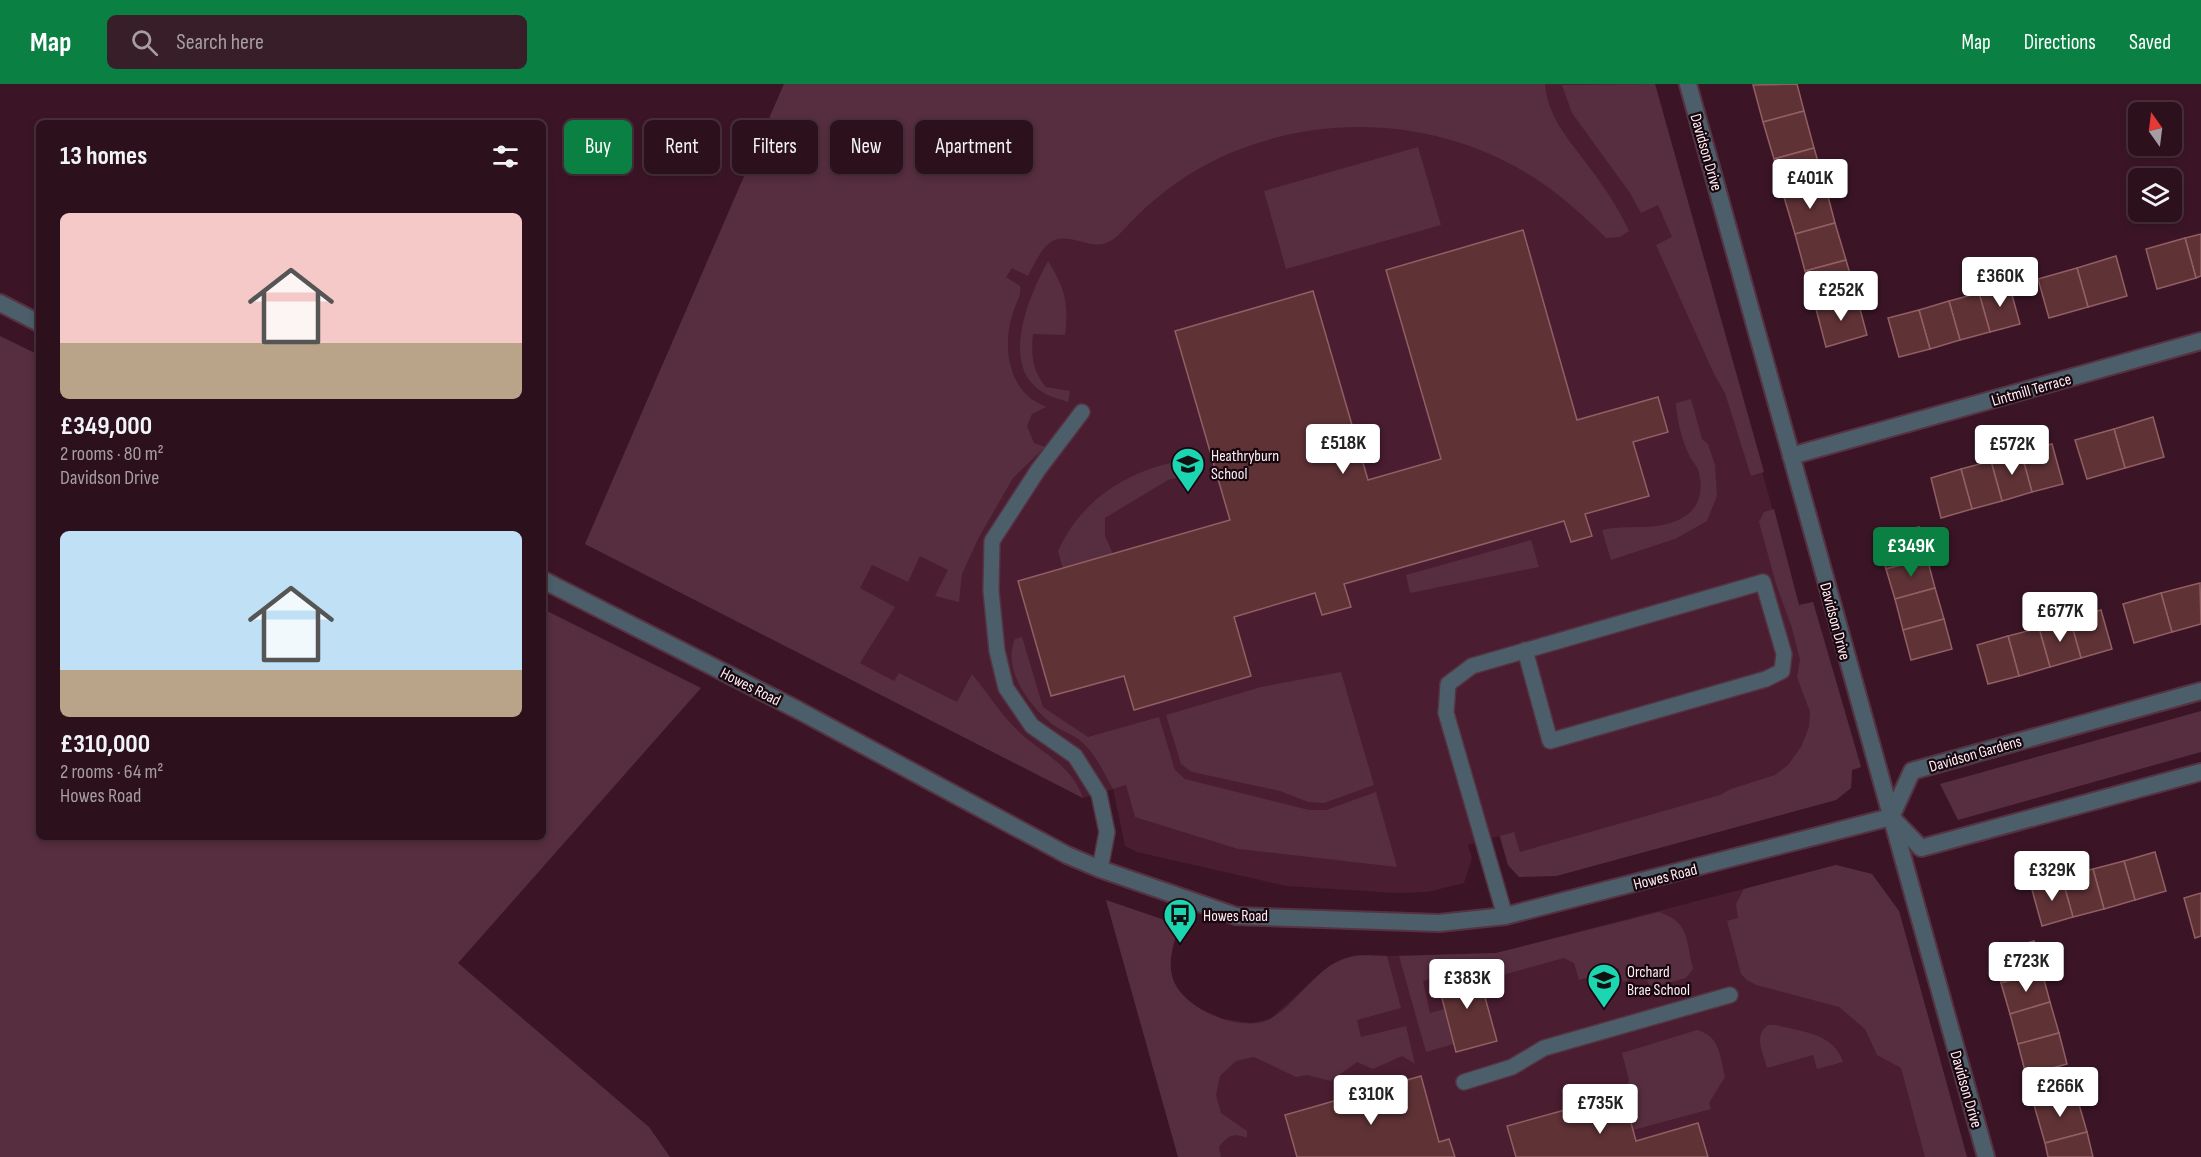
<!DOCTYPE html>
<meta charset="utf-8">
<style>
:root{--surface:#2c101c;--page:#381e29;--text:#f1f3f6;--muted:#a69da3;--line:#48303b;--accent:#0b8043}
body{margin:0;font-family:"Sofia Sans Condensed",sans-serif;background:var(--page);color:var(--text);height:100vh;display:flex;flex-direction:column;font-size:22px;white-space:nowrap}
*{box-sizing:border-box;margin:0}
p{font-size:20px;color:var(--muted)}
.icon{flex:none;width:33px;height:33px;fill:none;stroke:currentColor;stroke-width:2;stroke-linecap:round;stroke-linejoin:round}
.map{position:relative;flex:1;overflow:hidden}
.sheet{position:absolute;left:36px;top:36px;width:510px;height:720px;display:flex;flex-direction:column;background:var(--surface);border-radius:9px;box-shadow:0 3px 9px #0003,0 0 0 2px var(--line)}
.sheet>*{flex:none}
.banner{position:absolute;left:564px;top:36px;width:570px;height:54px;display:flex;gap:12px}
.needle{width:39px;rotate:346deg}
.fabs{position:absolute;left:2128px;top:18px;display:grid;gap:12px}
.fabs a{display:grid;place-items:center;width:54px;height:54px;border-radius:9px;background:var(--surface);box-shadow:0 3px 9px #0003,0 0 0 2px var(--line);font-size:30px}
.price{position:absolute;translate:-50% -51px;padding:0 14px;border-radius:6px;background:#fff;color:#222;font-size:20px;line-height:39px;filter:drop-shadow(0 2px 3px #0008)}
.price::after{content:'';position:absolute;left:50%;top:36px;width:18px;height:14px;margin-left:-9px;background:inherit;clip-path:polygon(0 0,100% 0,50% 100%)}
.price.active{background:var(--accent);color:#fff}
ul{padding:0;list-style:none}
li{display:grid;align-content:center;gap:12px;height:318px;padding:0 24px}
li span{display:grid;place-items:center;height:186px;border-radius:9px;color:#555}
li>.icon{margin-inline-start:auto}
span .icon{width:108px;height:108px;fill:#fffc;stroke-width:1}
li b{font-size:26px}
h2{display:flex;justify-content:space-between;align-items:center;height:72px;padding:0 24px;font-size:26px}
.pill{padding:0 21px;border-radius:9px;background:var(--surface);box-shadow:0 3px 9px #0003,0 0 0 2px var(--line);font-size:21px;line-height:54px}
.pill.active{background:var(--accent);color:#fff}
header{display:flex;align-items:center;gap:36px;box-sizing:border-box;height:84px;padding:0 30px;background:var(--accent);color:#fff}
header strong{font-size:28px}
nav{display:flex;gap:33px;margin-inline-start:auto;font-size:21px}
.search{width:420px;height:54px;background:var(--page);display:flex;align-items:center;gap:15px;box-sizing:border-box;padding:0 21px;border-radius:9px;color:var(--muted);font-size:22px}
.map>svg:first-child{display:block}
.built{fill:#4a1d31}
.green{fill:#572e3f}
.building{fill:#5f3236;stroke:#915f63;stroke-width:1.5}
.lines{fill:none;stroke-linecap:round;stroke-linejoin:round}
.service-casing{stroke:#563343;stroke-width:18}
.minor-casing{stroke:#563343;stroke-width:20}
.service{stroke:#4b5e69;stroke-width:15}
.minor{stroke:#4b5e69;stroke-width:16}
.labels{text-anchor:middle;stroke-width:4.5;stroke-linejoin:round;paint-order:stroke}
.street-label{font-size:16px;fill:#feedf3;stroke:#18070e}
.poi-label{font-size:16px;fill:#feedf3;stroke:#18070e;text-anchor:start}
</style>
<header>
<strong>Map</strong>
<div class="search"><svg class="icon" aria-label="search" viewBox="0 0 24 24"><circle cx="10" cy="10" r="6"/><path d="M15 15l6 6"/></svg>Search here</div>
<nav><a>Map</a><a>Directions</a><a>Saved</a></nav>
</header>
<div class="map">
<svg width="2201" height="1073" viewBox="0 0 2201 1073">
<rect width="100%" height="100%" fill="#3b1526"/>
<g class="built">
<polygon points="784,0 1655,0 1799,521 1813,518 1861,683 1852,686 1851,704 1836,716 1556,792 1519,793 1508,781 1499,752 1468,761 1472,774 1464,799 1427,808 1397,809 1286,802 1137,768 1125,762 1113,705 1083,714 585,460"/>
<polygon points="1836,781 1872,790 1899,827 1967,1073 1178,1073 1106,816 1179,841 1170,876 1172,894 1180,910 1192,921 1207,928 1224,935 1252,939 1270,935 1329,882 1350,873 1496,869"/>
</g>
<g class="green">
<path d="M784 0H1545C1548 36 1572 59 1593 88 1607 107 1619 126 1629 147L1620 153 1606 154C1584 132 1562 112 1536 95 1432 27 1293 26 1188 91 1168 104 1151 118 1135 134 1127 141 1120 151 1112 156 1094 169 1074 149 1055 156 1042 161 1034 181 1028 192L1012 184 1006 193 1020 202C1022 212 1015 220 1013 229 1004 255 1006 290 1026 310 1031 316 1039 319 1046 323L1032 330 1027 342 1034 359 1045 363 1013 394 978 455 962 490 959 518 935 512 948 486 920 472 908 498 872 481 860 504 895 523 860 579 894 597 899 589 957 618 972 590C987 608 1000 629 1016 645 1041 670 1070 678 1083 714L585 460Z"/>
<polygon points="1655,0 1764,388 1751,392 1725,309 1714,290 1656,161 1672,153 1658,121 1641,129 1630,109 1572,29 1562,1"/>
<polygon points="1418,63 1441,141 1286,185 1264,107"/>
<path d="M1048 177C1065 204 1069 219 1065 251L1033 250C1031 272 1032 286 1046 303L1070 307 1068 318C1061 315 1053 314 1046 310 997 285 1029 212 1048 177Z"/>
<polygon points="0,252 39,271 39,753 543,753 543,525 701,604 458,879 649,1043 670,1073 0,1073"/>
<path d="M1691 315 1702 355 1708 360 1715 381 1717 412 1707 437 1675 455 1611 476 1602 446C1622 441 1642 445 1662 441 1690 436 1706 419 1699 389 1698 383 1693 378 1690 373 1682 357 1677 337 1676 319Z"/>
<path d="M1187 376 1183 392 1168 396 1105 434V452L1113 470 1063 485 1058 467C1082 414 1131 384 1187 376Z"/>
<polygon points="1774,425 1799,521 1813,518 1861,683 1852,686 1851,704 1836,716 1556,792 1519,793 1508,781 1500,752 1514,748 1520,768 1720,711 1731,705 1775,691 1788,681 1801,663 1809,643 1810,628 1797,593 1800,576 1792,544 1776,500 1759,438 1764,428"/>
<polygon points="1531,456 1539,483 1410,509 1406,491"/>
<path d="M1022 553 1043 623 1088 653 1159 633 1175 686 1185 695 1309 726H1326L1376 708 1397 783 1238 765 1135 733 1126 701 1113 705C1104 689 1096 671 1083 659 1075 651 1063 648 1055 642 1031 625 1001 585 1015 555Z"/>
<polygon points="1341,588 1374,701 1324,719 1308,718 1280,707 1192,688 1181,680 1166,631 1261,603"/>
<polygon points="2201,627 2201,668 1958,736 1940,700"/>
<polygon points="1836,781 1872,790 1899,827 1967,1073 1925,1073 1901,984 1877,971 1865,945 1839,923 1756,901 1747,896 1741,890 1727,837 1738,834 1736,820 1744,805"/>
<path d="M1106 816 1179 841C1174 858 1167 877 1173 895 1183 925 1241 950 1270 935 1299 919 1316 881 1350 873 1361 870 1375 872 1387 872L1401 924 1357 936 1361 953 1406 942 1415 980 1402 972 1373 985 1357 978 1331 997 1307 991 1296 993 1254 973 1236 977 1220 992 1216 1011 1221 1029 1247 1047V1054C1234 1048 1227 1052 1219 1063L1221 1073H1178Z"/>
<path d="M1659 828C1690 838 1686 857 1693 885L1686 894 1650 904 1645 891 1623 898 1618 884 1579 896 1574 879 1564 874 1481 897 1477 884 1423 897 1430 929 1444 925 1454 960 1426 968 1399 872 1496 869Z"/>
<path d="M1768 941H1776C1802 948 1834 949 1843 978L1817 985 1813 971 1767 984C1763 968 1753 952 1768 941Z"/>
<path d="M1697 946C1720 952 1720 972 1725 993L1709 1019 1711 1025 1633 1046 1623 1010 1629 996 1622 969Z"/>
</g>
<g class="building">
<polygon points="1797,0 1804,27 1763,38 1753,1"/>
<polygon points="1804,27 1814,64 1774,75 1763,38"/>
<polygon points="1814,64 1825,101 1784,113 1774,75"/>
<polygon points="1825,101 1835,139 1795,150 1784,113"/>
<polygon points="1835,139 1846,176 1805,187 1795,150"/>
<polygon points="1523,146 1577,336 1658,313 1668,348 1633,358 1649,412 1585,430 1592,452 1571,458 1564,437 1344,500 1351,523 1333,528 1322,531 1315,509 1234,533 1251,592 1134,626 1124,592 1051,612 1018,497 1230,436 1175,247 1313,207 1368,396 1441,375 1386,186"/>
<polygon points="2201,150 2201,192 2196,194 2185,154"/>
<polygon points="2185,154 2196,194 2157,205 2146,165"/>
<polygon points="2116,172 2127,212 2088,223 2077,184"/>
<polygon points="1846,176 1857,214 1816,225 1805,187"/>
<polygon points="2077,184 2088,223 2049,234 2038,195"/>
<polygon points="2009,200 2020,240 1990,248 1979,209"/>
<polygon points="1979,209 1990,248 1960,256 1949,217"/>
<polygon points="1857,214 1867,251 1826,263 1816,225"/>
<polygon points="1949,217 1960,256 1930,265 1919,226"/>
<polygon points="1919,226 1930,265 1899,273 1888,234"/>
<polygon points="2153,333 2164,373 2125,384 2114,345"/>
<polygon points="2114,345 2125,384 2087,395 2075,356"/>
<polygon points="2052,360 2063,400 2032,408 2021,368"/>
<polygon points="2021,368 2032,408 2002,417 1991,377"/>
<polygon points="1991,377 2002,417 1972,425 1961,385"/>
<polygon points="1961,385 1972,425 1941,434 1931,394"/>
<polygon points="1919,443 1927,474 1886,485 1878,454"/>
<polygon points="1927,474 1935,504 1895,515 1886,485"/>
<polygon points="2200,499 2201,540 2172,548 2161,509"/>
<polygon points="1935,504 1944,535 1903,546 1895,515"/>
<polygon points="2161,509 2172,548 2134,559 2123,520"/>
<polygon points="2101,526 2112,565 2081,574 2070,535"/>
<polygon points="1944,535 1952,565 1911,576 1903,546"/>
<polygon points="2070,535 2081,574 2050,583 2039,544"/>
<polygon points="2039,544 2050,583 2019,592 2008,552"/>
<polygon points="2008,552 2019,592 1988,600 1977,561"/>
<polygon points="2155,768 2166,807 2135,816 2124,777"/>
<polygon points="2124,777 2135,816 2104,825 2093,785"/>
<polygon points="2093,785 2104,825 2073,833 2062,794"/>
<polygon points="2062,794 2073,833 2042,842 2031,802"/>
<polygon points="2201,809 2201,852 2195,854 2184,814"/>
<polygon points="2034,857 2042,888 2001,899 1993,869"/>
<polygon points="1477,884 1497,957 1456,968 1437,895"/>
<polygon points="2042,888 2050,918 2010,930 2001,899"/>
<polygon points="2050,918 2059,949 2018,960 2010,930"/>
<polygon points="2059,949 2067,980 2026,991 2018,960"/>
<polygon points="1421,992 1439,1058 1449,1055 1455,1073 1297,1073 1285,1031"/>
<polygon points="1623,1010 1636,1057 1698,1039 1708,1073 1516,1073 1507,1042"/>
<polygon points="2076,1010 2087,1048 2045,1059 2034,1021"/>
<polygon points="2087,1048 2093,1073 2048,1073 2045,1059"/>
</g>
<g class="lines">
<g class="service-casing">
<g id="service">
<polyline points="1082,328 1038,386 992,457 991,507 997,567 1006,604 1032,642 1075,672 1099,710 1107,748 1100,785"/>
<polyline points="1505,832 1446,629 1448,600 1472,582 1763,498 1784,570 1782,587 1766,595 1550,657 1525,566"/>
<polyline points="1464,998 1512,983 1544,964 1730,911"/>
</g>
</g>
<g class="minor-casing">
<g id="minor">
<polyline points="1688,0 1986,1073"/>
<polyline points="0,219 39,239"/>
<polyline points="1791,372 2201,257"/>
<polyline points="543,496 798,626 1067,771 1100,785 1236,832 1439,839 1505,832 1891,733"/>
<polyline points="1891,733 1912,687 2201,607"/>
<polyline points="1893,735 1921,764 2201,688"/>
</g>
</g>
<use href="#service" class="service"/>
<use href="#minor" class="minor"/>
</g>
<defs>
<g id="school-pin" transform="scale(1.725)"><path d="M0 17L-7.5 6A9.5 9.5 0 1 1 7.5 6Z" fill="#1cd5b1" stroke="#18070e"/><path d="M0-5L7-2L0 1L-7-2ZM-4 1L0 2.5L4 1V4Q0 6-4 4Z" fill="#111"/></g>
<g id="bus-pin" transform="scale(1.725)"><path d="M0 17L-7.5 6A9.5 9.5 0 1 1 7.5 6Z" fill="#1cd5b1" stroke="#18070e"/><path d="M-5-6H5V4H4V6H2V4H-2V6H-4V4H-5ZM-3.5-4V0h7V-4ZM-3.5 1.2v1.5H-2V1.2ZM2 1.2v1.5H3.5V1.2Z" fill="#111"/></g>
</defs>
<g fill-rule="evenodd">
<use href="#school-pin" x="1188" y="380"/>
<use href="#bus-pin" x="1180" y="831"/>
<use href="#school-pin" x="1604" y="896"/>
</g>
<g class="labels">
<g class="street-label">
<text transform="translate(1707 68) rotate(74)" y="6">Davidson Drive</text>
<text transform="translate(2031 305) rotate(-16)" y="6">Lintmill Terrace</text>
<text transform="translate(1836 537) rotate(75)" y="6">Davidson Drive</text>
<text transform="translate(751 602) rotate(27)" y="6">Howes Road</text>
<text transform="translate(1975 669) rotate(-16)" y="6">Davidson Gardens</text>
<text transform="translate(1665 792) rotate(-14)" y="6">Howes Road</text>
<text transform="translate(1967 1005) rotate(74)" y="6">Davidson Drive</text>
</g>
<g class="poi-label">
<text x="1211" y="377">Heathryburn<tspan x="1211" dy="18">School</tspan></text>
<text x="1203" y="837">Howes Road</text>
<text x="1627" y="893">Orchard<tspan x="1627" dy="18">Brae School</tspan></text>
</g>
</g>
</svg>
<div class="fabs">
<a><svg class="needle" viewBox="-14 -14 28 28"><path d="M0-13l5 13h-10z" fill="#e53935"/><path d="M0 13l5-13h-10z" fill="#a69da3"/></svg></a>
<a><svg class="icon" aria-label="layers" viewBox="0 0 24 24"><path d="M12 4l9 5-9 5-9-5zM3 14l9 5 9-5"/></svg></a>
</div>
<b class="price" style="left:1810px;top:126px">£401K</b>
<b class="price" style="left:2000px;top:224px">£360K</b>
<b class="price" style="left:1841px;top:238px">£252K</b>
<b class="price" style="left:1343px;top:391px">£518K</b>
<b class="price" style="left:2012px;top:392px">£572K</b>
<b class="price active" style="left:1911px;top:494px">£349K</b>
<b class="price" style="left:2060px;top:559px">£677K</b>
<b class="price" style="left:2052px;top:818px">£329K</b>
<b class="price" style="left:2026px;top:909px">£723K</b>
<b class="price" style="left:1467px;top:926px">£383K</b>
<b class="price" style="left:2060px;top:1034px">£266K</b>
<b class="price" style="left:1371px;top:1042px">£310K</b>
<b class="price" style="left:1600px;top:1051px">£735K</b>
<div class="banner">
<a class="pill active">Buy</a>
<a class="pill">Rent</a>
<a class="pill">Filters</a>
<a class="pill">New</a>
<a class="pill">Apartment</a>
</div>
<section class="sheet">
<h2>13 homes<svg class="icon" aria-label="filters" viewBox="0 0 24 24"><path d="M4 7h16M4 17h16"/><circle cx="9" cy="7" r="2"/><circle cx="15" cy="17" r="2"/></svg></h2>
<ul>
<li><span style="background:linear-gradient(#f6c9c9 70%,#b9a48a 0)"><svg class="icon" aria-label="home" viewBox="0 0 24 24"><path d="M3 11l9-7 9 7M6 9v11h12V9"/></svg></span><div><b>£349,000</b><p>2 rooms · 80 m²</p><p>Davidson Drive</p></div></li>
<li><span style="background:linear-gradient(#bfe0f5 75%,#b9a48a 0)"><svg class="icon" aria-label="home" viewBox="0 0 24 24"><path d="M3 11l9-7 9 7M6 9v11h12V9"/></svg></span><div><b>£310,000</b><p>2 rooms · 64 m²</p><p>Howes Road</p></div></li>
</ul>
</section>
</div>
